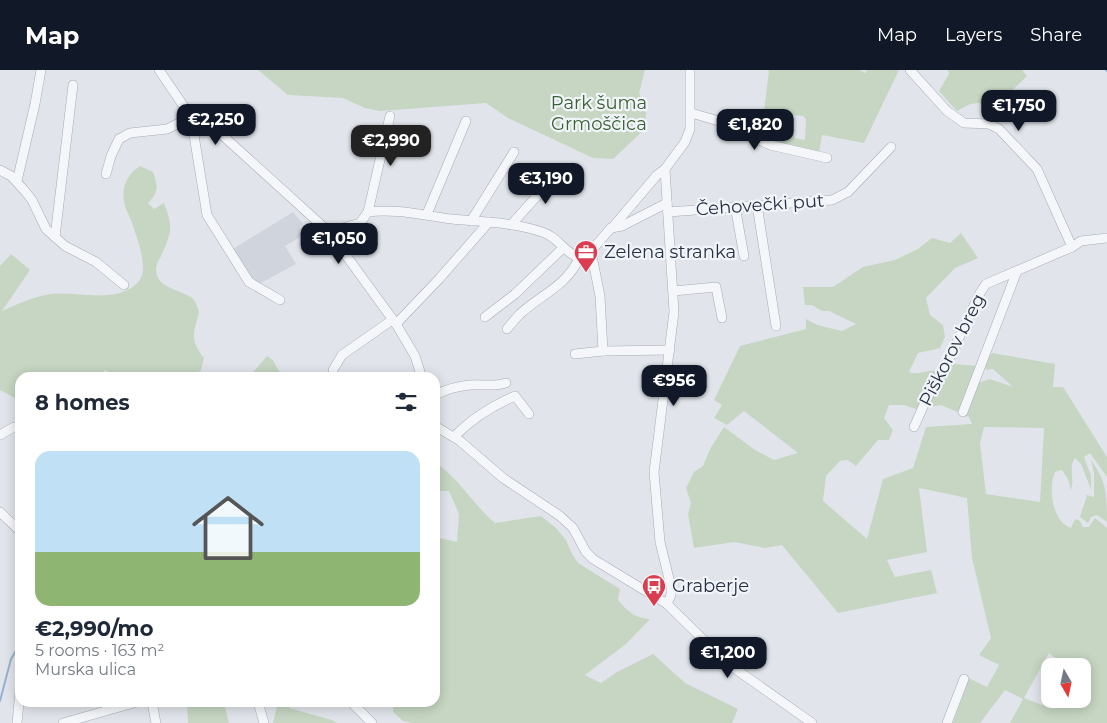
<!DOCTYPE html>
<meta charset="utf-8">
<style>
:root{--surface:#fff;--page:#f6f6f7;--text:#1f2937;--muted:#747a83;--line:#e0e1e3;--accent:#111827}
body{margin:0;font-family:Montserrat,sans-serif;background:var(--page);color:var(--text);height:100vh;display:flex;flex-direction:column;font-size:19px;white-space:nowrap}
*{box-sizing:border-box;margin:0}
p{font-size:16px;color:var(--muted)}
.icon{flex:none;width:28px;height:28px;fill:none;stroke:currentColor;stroke-width:2;stroke-linecap:round;stroke-linejoin:round}
.map{position:relative;flex:1;overflow:hidden}
.details{position:absolute;left:15px;top:302px;width:425px;height:335px;display:flex;flex-direction:column;background:var(--surface);border-radius:15px;box-shadow:0 2px 12px #0003}
.details>*{flex:none}
.needle{width:32px;rotate:171deg}
.tools{position:absolute;left:1041px;top:588px;display:grid;gap:10px}
.tools a{display:grid;place-items:center;width:50px;height:50px;border-radius:10px;background:var(--surface);box-shadow:0 2px 12px #0003;font-size:25px}
.price{position:absolute;translate:-50% -42px;padding:0 11px;border-radius:10px;background:var(--accent);color:#fff;font-size:16px;line-height:32px;filter:drop-shadow(0 1px 2px #0008)}
.price::after{content:'';position:absolute;left:50%;top:30px;width:15px;height:11px;margin-left:-8px;background:inherit;clip-path:polygon(0 0,100% 0,50% 100%)}
.price.on{background:#222;color:#fff}
ul{padding:0;list-style:none}
li{display:grid;align-content:center;gap:10px;height:265px;padding:0 20px}
li+li{border-top:1px solid var(--line)}
li span{display:grid;place-items:center;height:155px;border-radius:15px;color:#555}
li>.icon{margin-inline-start:auto}
span .icon{width:90px;height:90px;fill:#fffc;stroke-width:1}
li b{font-size:21px}
h2{display:flex;justify-content:space-between;align-items:center;height:60px;padding:0 20px;font-size:21px}
header{display:flex;align-items:center;gap:30px;box-sizing:border-box;height:70px;padding:0 25px;background:var(--accent);color:#fff}
header strong{font-size:24px}
nav{display:flex;gap:28px;margin-inline-start:auto;font-size:18px}
.map>svg:first-child{display:block}
.built{fill:#cfd4dd}
.green{fill:#c6d6c2;fill-rule:evenodd}
.lines{fill:none;stroke-linecap:round;stroke-linejoin:round}
.stream{stroke:#99b1ce;stroke-width:2}
.minor-casing{stroke:#a6abb6;stroke-width:10}
.minor{stroke:#f4f6f9;stroke-width:9}
.labels{text-anchor:middle;stroke-width:4.5;stroke-linejoin:round;paint-order:stroke}
.park-label{font-size:18px;fill:#3b6134;stroke:#f1f4f8}
.street-label{font-size:18px;fill:#283144;stroke:#f1f4f8}
.poi-label{font-size:18px;fill:#283144;stroke:#f1f4f8;text-anchor:start}
</style>
<header>
<strong>Map</strong>
<nav><a>Map</a><a>Layers</a><a>Share</a></nav>
</header>
<div class="map">
<svg width="1107" height="653" viewBox="0 0 1107 653">
<rect width="100%" height="100%" fill="#e1e5eb"/>
<polygon class="built" points="293,142 303,154 299,157 304,165 285,176 296,194 261,213 252,208 233,179"/>
<g class="green">
<polygon points="258,0 645,0 639,23 646,43 645,59 613,89 593,88 508,48 486,33 380,41 365,38 343,28 288,25"/>
<path d="M769 0H860L865 3 867 0H899L864 73 822 65 819 83 780 75 761 67ZM784 44 803 46 806 49 805 70 794 68V62L782 60Z"/>
<polygon points="948,0 1022,0 1027,6 988,44 980,33 970,34 957,41 939,21 949,4"/>
<path d="M140 96 153 102C158 116 159 122 148 133L154 139 164 133C173 157 172 161 162 184 160 188 156 195 156 199 156 220 181 218 193 229 196 232 198 239 199 243 193 263 190 271 204 288L201 300 192 308 118 307 105 300 98 307 20 308V331L0 320V196L11 184 30 200 2 241C18 234 34 226 52 224 78 221 119 235 139 211 149 200 137 167 132 153 130 146 125 139 124 132 121 117 128 104 140 96Z"/>
<path d="M961 163 978 188 955 198 926 228 930 245 943 255 945 267 940 278 918 283 909 302C921 306 926 298 941 302L944 293 977 296 978 313 990 309 1013 317 993 299 986 300V289L992 283 1055 294 1053 317H1063L1107 387V407L1090 383 1084 387 1091 406V419L1081 394 1075 388C1068 398 1075 408 1071 420L1068 409 1062 400 1055 402C1048 418 1052 452 1071 458L1075 449 1080 451 1083 457H1089L1095 448 1107 458V653H1010L1023 629 1005 620 980 653H953L969 608 987 617 999 595 979 585 991 568 972 488 967 428 919 418 927 482 887 490 895 507 931 500 937 523 838 543 782 475 765 478 734 472 694 478 688 444 691 433 686 418 694 402 703 396 710 379 724 357 755 380 774 390 798 383 744 341 727 355 714 348 722 335 714 330 740 276 806 259V249L817 255 842 261 856 254 829 241H822L812 235H805L803 217H833L863 197 895 190 918 179 932 168 950 173ZM889 335H904L916 339 941 335 969 347 972 354 926 357 913 398 883 409 867 469 823 431 826 406 840 391 848 390 856 396 878 370H889L893 360 884 348ZM984 357 1044 358 1040 432 986 424 980 373ZM1049 583 1066 596H1082V629H1050L1042 635 1024 628Z"/>
<polygon points="267,286 273,290 282,307 249,307"/>
<path d="M1091 390C1107 412 1107 425 1107 452L1097 445 1091 447 1088 453 1080 447 1087 425 1094 427V403Z"/>
<path d="M435 392C459 409 473 434 495 453L541 446 556 458 566 470 572 484 578 493 620 519 618 530C627 541 635 548 650 549L626 574 585 605 601 613 617 602 653 584 685 613 738 639 732 653H412L403 651 393 642 394 633 435 632V467L457 472 459 444 449 421H435Z"/>
<polygon points="278,632 291,633 289,638 332,650 337,653 273,653"/>
<polygon points="187,633 224,633 229,653 188,653"/>
</g>
<g class="lines">
<g class="stream">
<polyline points="1106,0 1107,1"/>
<polyline points="0,631 11,589 20,574"/>
</g>
<g class="minor-casing">
<g id="minor">
<polyline points="159,0 191,47 221,64 329,162 396,254 415,286 422,308"/>
<polyline points="910,0 947,41 964,53 989,54 999,59 1037,99 1072,177"/>
<polyline points="691,43 719,51 770,75 827,88"/>
<polyline points="191,47 207,145 249,212 280,230"/>
<polyline points="665,99 674,242 654,402 660,472 671,517 671,525 667,534"/>
<polyline points="0,100 11,106 24,120 32,130 46,159 65,176 96,192 124,215"/>
<polyline points="106,104 111,86 119,69 130,63 167,59 191,47"/>
<polyline points="17,111 35,34 41,0"/>
<polyline points="757,135 776,256"/>
<polyline points="735,136 744,186"/>
<polyline points="368,142 390,46"/>
<polyline points="668,142 832,130 848,122 891,77"/>
<polyline points="427,144 466,51"/>
<polyline points="471,151 514,82"/>
<polyline points="511,155 562,98"/>
<polyline points="612,158 657,105 665,99 685,72 690,59 690,0"/>
<path d="M329 162 360 153 368 142C394 138 426 146 452 149 481 152 513 152 542 162 557 166 565 183 579 188L591 181 611 158 622 156 667 133"/>
<polyline points="55,167 73,15"/>
<polyline points="591,181 600,226 603,281"/>
<polyline points="673,221 716,217 722,248"/>
<polyline points="485,247 515,224 563,178"/>
<polyline points="396,254 439,209 489,152"/>
<path d="M507 259C511 254 515 249 520 244 539 226 568 215 579 188"/>
<polyline points="575,284 603,281 670,280"/>
<polyline points="333,300 342,285 392,250"/>
<path d="M435 325C445 320 458 316 470 315 482 314 493 317 506 313"/>
<polyline points="963,342 1017,201"/>
<polyline points="435,356 460,371 503,408 560,446 573,458 586,482 593,489 667,534 727,593 812,653"/>
<polyline points="914,357 926,330 946,295 980,223 986,214 1072,177 1081,171 1107,168"/>
<polyline points="0,365 14,357 20,357"/>
<path d="M454 367C471 349 492 336 515 326L529 344"/>
<polyline points="0,442 20,461"/>
<polyline points="152,632 156,653"/>
<polyline points="258,632 264,653"/>
<polyline points="351,632 372,653"/>
<polyline points="17,653 20,621"/>
<polyline points="63,653 137,632"/>
<polyline points="947,653 964,609"/>
</g>
</g>
<use href="#minor" class="minor"/>
</g>
<defs>
<g id="office-pin" transform="scale(1.25)"><path d="M0 17L-7.5 6A9.5 9.5 0 1 1 7.5 6Z" fill="#da3d4f" stroke="#f1f4f8"/><path d="M-6-3h4V-5.5h4V-3h4V5H-6ZM-1-4.5V-3h2v-1.5ZM-6 0V1H6V0Z" fill="#fff"/></g>
<g id="bus-pin" transform="scale(1.25)"><path d="M0 17L-7.5 6A9.5 9.5 0 1 1 7.5 6Z" fill="#da3d4f" stroke="#f1f4f8"/><path d="M-5-6H5V4H4V6H2V4H-2V6H-4V4H-5ZM-3.5-4V0h7V-4ZM-3.5 1.2v1.5H-2V1.2ZM2 1.2v1.5H3.5V1.2Z" fill="#fff"/></g>
</defs>
<g fill-rule="evenodd">
<use href="#office-pin" x="586" y="182"/>
<use href="#bus-pin" x="654" y="516"/>
</g>
<g class="labels">
<g class="park-label">
<text x="599" y="39">Park šuma<tspan x="599" dy="21">Grmoščica</tspan></text>
</g>
<g class="street-label">
<text transform="translate(760 135) rotate(-4)" y="6">Čehovečki put</text>
<text transform="translate(952 280) rotate(-63)" y="6">Piškorov breg</text>
</g>
<g class="poi-label">
<text x="604" y="188">Zelena stranka</text>
<text x="672" y="522">Graberje</text>
</g>
</g>
</svg>
<div class="tools">
<a><svg class="needle" viewBox="-14 -14 28 28"><path d="M0-13l5 13h-10z" fill="#e53935"/><path d="M0 13l5-13h-10z" fill="#747a83"/></svg></a>
</div>
<b class="price" style="left:1019px;top:62px">€1,750</b>
<b class="price" style="left:216px;top:76px">€2,250</b>
<b class="price" style="left:755px;top:81px">€1,820</b>
<b class="price on" style="left:391px;top:97px">€2,990</b>
<b class="price" style="left:546px;top:135px">€3,190</b>
<b class="price" style="left:339px;top:195px">€1,050</b>
<b class="price" style="left:674px;top:337px">€956</b>
<b class="price" style="left:728px;top:609px">€1,200</b>
<section class="details">
<h2>8 homes<svg class="icon" aria-label="filters" viewBox="0 0 24 24"><path d="M4 7h16M4 17h16"/><circle cx="9" cy="7" r="2"/><circle cx="15" cy="17" r="2"/></svg></h2>
<ul>
<li><span style="background:linear-gradient(#bfe0f5 65%,#8fb573 0)"><svg class="icon" aria-label="home" viewBox="0 0 24 24"><path d="M3 11l9-7 9 7M6 9v11h12V9"/></svg></span><div><b>€2,990/mo</b><p>5 rooms · 163 m²</p><p>Murska ulica</p></div></li>
</ul>
</section>
</div>
